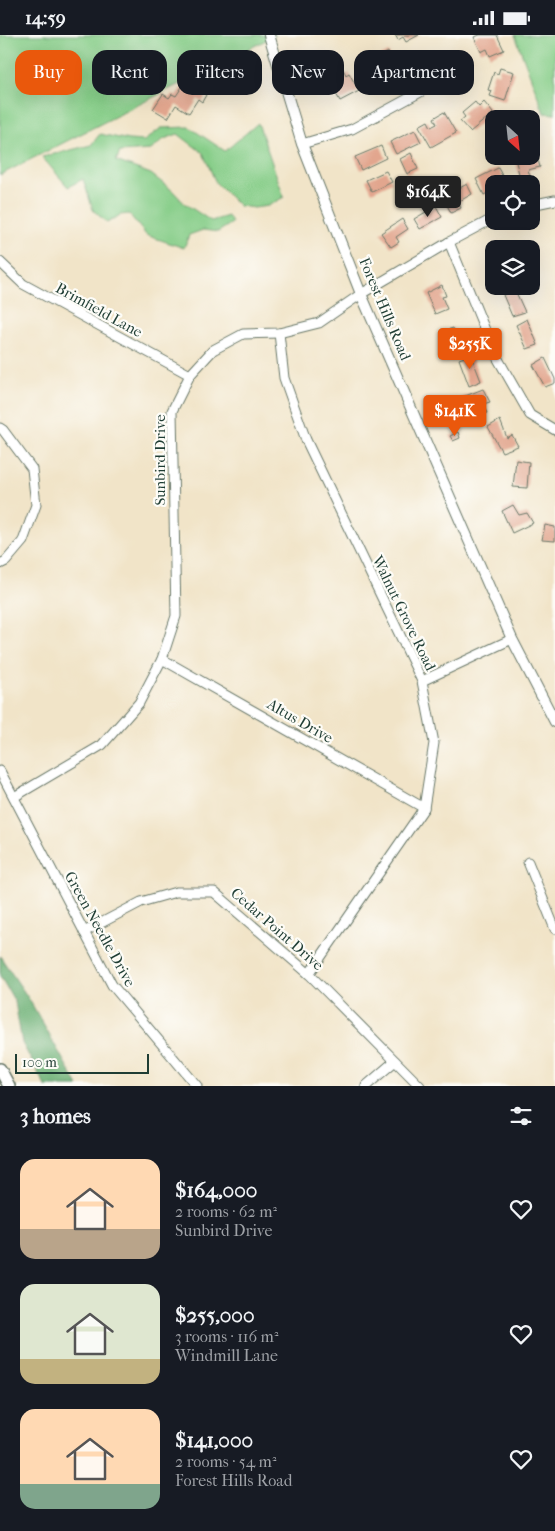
<!DOCTYPE html>
<meta charset="utf-8">
<style>
:root{--surface:#171b24;--page:#242831;--text:#f1f3f6;--muted:#9ea1a6;--accent:#ea580c}
body{margin:0;font-family:"IM FELL French Canon",serif;background:var(--page);color:var(--text);height:100vh;display:flex;flex-direction:column;font-size:19px;white-space:nowrap}
*{box-sizing:border-box;margin:0}
p{font-size:16px;color:var(--muted)}
.icon{flex:none;width:28px;height:28px;fill:none;stroke:currentColor;stroke-width:2;stroke-linecap:round;stroke-linejoin:round}
.map{position:relative;height:1051px;overflow:hidden}
.side{display:flex;flex-direction:column;background:var(--surface);flex:1}
.side>*{flex:none}
.top-card{position:absolute;left:15px;top:15px;width:525px;height:45px;display:flex;gap:10px}
.needle{width:32px;rotate:153deg}
.fabs{position:absolute;left:485px;top:75px;display:grid;gap:10px}
.fabs a{display:grid;place-items:center;width:55px;height:55px;border-radius:10px;background:var(--surface);box-shadow:0 5px 20px #0002;font-size:25px}
.scale{position:absolute;left:15px;bottom:12px;width:134px;box-sizing:border-box;padding-left:5px;border:2px solid #1f3d34;border-top:0;font-size:14px;line-height:18px;white-space:nowrap;color:#1f3d34;-webkit-text-stroke:4px #fdfcf7;paint-order:stroke}
.price{position:absolute;translate:-50% -42px;padding:0 11px;border-radius:5px;background:var(--accent);color:#fff;font-size:16px;line-height:32px;filter:drop-shadow(0 1px 2px #0008)}
.price::after{content:'';position:absolute;left:50%;top:30px;width:15px;height:11px;margin-left:-8px;background:inherit;clip-path:polygon(0 0,100% 0,50% 100%)}
.price.selected{background:#222;color:#fff}
ul{padding:0;list-style:none}
li{display:flex;align-items:center;gap:15px;height:125px;padding:0 20px}
li span{display:grid;place-items:center;flex:none;width:140px;height:100px;border-radius:15px;color:#555}
li>.icon{margin-inline-start:auto}
span .icon{width:60px;height:60px;fill:#fffc;stroke-width:1}
li b{font-size:21px}
h2{display:flex;justify-content:space-between;align-items:center;height:60px;padding:0 20px;font-size:21px}
.pill{padding:0 18px;border-radius:15px;background:var(--surface);box-shadow:0 5px 20px #0002;font-size:18px;line-height:45px}
.pill.selected{background:var(--accent);color:#fff}
.status{display:flex;justify-content:space-between;align-items:center;height:35px;padding:0 25px;background:var(--surface);direction:ltr}
.status svg{height:14px;fill:currentColor}
.map>svg:first-child{display:block}
.green{fill:#86cd88;stroke:#52855e}
.forest{fill:#6cb074;stroke:#467654}
.building{fill:#e2a68e}
.lines{fill:none;stroke-linecap:round;stroke-linejoin:round}
.minor-casing{stroke:#687768;stroke-width:11}
.tertiary-casing{stroke:#687768;stroke-width:12}
.secondary-casing{stroke:#687768;stroke-width:14}
.minor{stroke:#fff;stroke-width:9}
.tertiary{stroke:#fff;stroke-width:10}
.secondary{stroke:#fff;stroke-width:11}
.labels{text-anchor:middle;stroke-width:4.5;stroke-linejoin:round;paint-order:stroke}
.street-label{font-size:15px;fill:#1f3d34;stroke:#fdfcf7}
</style>
<div class="status"><b>14:59</b><svg viewBox="0 0 49 12"><path d="M0 12V9h3v3zM5 12V6h3v6zM10 12V3h3v9zM15 12V0h3v12zM26 1h20v11H26zM47 4h2v5h-2z"/></svg></div>
<div class="map">
<svg width="555" height="1051" viewBox="0 0 555 1051">
<rect width="100%" height="100%" fill="#fdfcf7"/>
<filter id="ink" filterUnits="userSpaceOnUse"><feTurbulence type="fractalNoise" baseFrequency=".02" numOctaves="2"/><feDisplacementMap in="SourceGraphic" scale="10" xChannelSelector="R" yChannelSelector="G"/><feConvolveMatrix kernelMatrix="1 2 1 2 8 2 1 2 1" color-interpolation-filters="sRGB"/></filter>
<filter id="wash" filterUnits="userSpaceOnUse"><feTurbulence type="fractalNoise" baseFrequency=".0096" numOctaves="4" result="noise"/><feDisplacementMap in="SourceGraphic" scale="20" xChannelSelector="R" yChannelSelector="G"/><feGaussianBlur stdDeviation="1.12" result="paint"/><feColorMatrix in="noise" values="0 0 0 0 0 0 0 0 0 0 0 0 0 0 0 0 0 1.4 0 .05"/><feComposite in="paint" operator="in"/></filter>
<g filter="url(#wash)">
<rect width="100%" height="100%" fill="#f1e4c8"/>
<g class="green">
<polygon points="0,0 276,0 0,140"/>
<polygon points="515,0 555,0 555,79 544,78"/>
<polygon points="258,88 284,162 268,171 254,173 239,171 216,148 203,118 178,99 164,104 151,115 120,117 116,126 151,139 173,156 184,168 211,186 228,181 232,188 218,197 203,195 189,200 184,213 146,200 129,179 120,180 107,188 93,175 83,144 68,152 42,122 91,110 100,99 129,105 144,106 161,93 189,92 225,116"/>
</g>
<polygon class="forest" points="0,921 29,964 78,1051 45,1051 22,1008 15,967 0,941"/>
<g id="blocks">
<g class="building">
<polygon points="395,0 419,0 406,7 403,2 398,5"/>
<polygon points="480,0 497,0 504,15 490,21 487,14 481,17 474,2"/>
<polygon points="388,17 395,30 389,33 392,39 375,47 373,42 368,45 361,32"/>
<polygon points="340,28 346,40 349,38 359,56 340,66 330,48 333,47 327,35"/>
<polygon points="500,33 514,37 505,66 490,61 492,56 488,55 494,37 498,39"/>
<polygon points="186,46 206,60 202,67 198,64 189,78 176,70 168,83 153,74 163,59 169,63 172,59 176,61"/>
<polygon points="475,67 479,72 484,67 493,78 470,97 460,86 465,82 462,78"/>
<polygon points="444,77 456,98 431,112 419,91 428,86 431,92 437,89 434,83"/>
<polygon points="415,95 421,107 396,119 390,107"/>
<polygon points="381,111 386,123 361,135 355,122"/>
<polygon points="411,118 418,134 407,139 400,124"/>
<polygon points="536,118 540,132 528,135 530,140 520,143 515,123 531,121 531,119"/>
<polygon points="498,133 504,144 491,150 493,155 484,160 476,144"/>
<polygon points="386,136 392,147 372,157 366,145"/>
<polygon points="467,149 472,159 458,167 461,173 451,178 443,162"/>
<polygon points="436,171 442,182 420,194 414,184"/>
<polygon points="402,184 408,194 396,202 399,207 391,212 381,198"/>
<polygon points="442,250 446,261 442,262 447,274 435,279 426,258"/>
<polygon points="515,255 525,277 512,281 503,260"/>
<polygon points="527,284 538,310 527,314 516,290"/>
<polygon points="453,293 457,303 463,300 467,310 450,316 441,297"/>
<polygon points="471,320 481,346 469,351 459,324"/>
<polygon points="545,323 555,344 555,348 545,352 533,330"/>
<polygon points="483,354 490,367 483,369 487,378 469,385 460,363"/>
<polygon points="500,385 507,403 512,400 518,411 502,417 488,392"/>
<polygon points="458,397 460,403 453,406 450,401"/>
<polygon points="516,425 529,427 527,453 513,452"/>
<polygon points="513,470 519,480 527,478 533,488 512,498 502,476"/>
<polygon points="545,490 555,492 555,506 542,505"/>
</g>
</g>
</g>
<g filter="url(#ink)">
<use href="#blocks" fill-opacity="0" stroke="#687768" stroke-width="1"/>
<g class="lines">
<g class="minor-casing">
<g id="minor">
<polyline points="302,109 352,94 426,54 436,34"/>
<polyline points="531,170 555,165"/>
<polyline points="449,207 494,317 530,380 555,395"/>
<polyline points="0,227 23,249 190,340"/>
<polyline points="279,298 284,343 306,405 422,646 434,708 424,773 309,939"/>
<polyline points="0,393 3,395 32,434 36,470 23,506 6,526 0,529"/>
<polyline points="162,624 424,773"/>
<polyline points="422,646 512,604"/>
<polyline points="0,736 112,950 197,1051"/>
<polyline points="14,762 102,710 139,668 162,624 176,581 172,376 190,340 213,315 243,299 279,298 319,288 361,259 449,207 494,183"/>
<polyline points="528,827 555,894"/>
<polyline points="84,897 141,867 176,857 214,857 309,939 420,1051"/>
<polyline points="366,1051 395,1026"/>
</g>
</g>
<g class="tertiary-casing">
<polyline id="tertiary" points="269,0 302,109 361,259 512,604 555,687"/>
</g>
<g class="secondary-casing">
<polyline id="secondary" points="0,1034 9,1051"/>
</g>
<use href="#minor" class="minor"/>
<use href="#tertiary" class="tertiary"/>
<use href="#secondary" class="secondary"/>
</g>
</g>
<g class="labels">
<g class="street-label">
<text transform="translate(385 274) rotate(67)" y="5">Forest Hills Road</text>
<text transform="translate(99 275) rotate(29)" y="5">Brimfield Lane</text>
<text transform="translate(160 425) rotate(-90)" y="5">Sunbird Drive</text>
<text transform="translate(404 578) rotate(64)" y="5">Walnut Grove Road</text>
<text transform="translate(300 686) rotate(30)" y="5">Altus Drive</text>
<text transform="translate(100 894) rotate(61)" y="5">Green Needle Drive</text>
<text transform="translate(277 894) rotate(41)" y="5">Cedar Point Drive</text>
</g>
</g>
</svg>
<div class="fabs">
<a><svg class="needle" viewBox="-14 -14 28 28"><path d="M0-13l5 13h-10z" fill="#e53935"/><path d="M0 13l5-13h-10z" fill="#9ea1a6"/></svg></a>
<a><svg class="icon" aria-label="locate" viewBox="0 0 24 24"><circle cx="12" cy="12" r="6"/><path d="M12 2v4M12 18v4M2 12h4M18 12h4"/></svg></a>
<a><svg class="icon" aria-label="layers" viewBox="0 0 24 24"><path d="M12 4l9 5-9 5-9-5zM3 14l9 5 9-5"/></svg></a>
</div>
<div class="scale">100 m</div>
<b class="price selected" style="left:428px;top:183px">$164K</b>
<b class="price" style="left:470px;top:335px">$255K</b>
<b class="price" style="left:455px;top:402px">$141K</b>
<div class="top-card">
<a class="pill selected">Buy</a>
<a class="pill">Rent</a>
<a class="pill">Filters</a>
<a class="pill">New</a>
<a class="pill">Apartment</a>
</div>
</div>
<section class="side">
<h2>3 homes<svg class="icon" aria-label="filters" viewBox="0 0 24 24"><path d="M4 7h16M4 17h16"/><circle cx="9" cy="7" r="2"/><circle cx="15" cy="17" r="2"/></svg></h2>
<ul>
<li><span style="background:linear-gradient(#ffd9b3 70%,#b9a48a 0)"><svg class="icon" aria-label="home" viewBox="0 0 24 24"><path d="M3 11l9-7 9 7M6 9v11h12V9"/></svg></span><div><b>$164,000</b><p>2 rooms · 62 m²</p><p>Sunbird Drive</p></div><svg class="icon" aria-label="heart" viewBox="0 0 24 24"><path d="M12 20l-8-8c-3-5 5-10 8-4 3-6 11-1 8 4z"/></svg></li>
<li><span style="background:linear-gradient(#dfe7d0 75%,#c2b280 0)"><svg class="icon" aria-label="home" viewBox="0 0 24 24"><path d="M3 11l9-7 9 7M6 9v11h12V9"/></svg></span><div><b>$255,000</b><p>3 rooms · 116 m²</p><p>Windmill Lane</p></div><svg class="icon" aria-label="heart" viewBox="0 0 24 24"><path d="M12 20l-8-8c-3-5 5-10 8-4 3-6 11-1 8 4z"/></svg></li>
<li><span style="background:linear-gradient(#ffd9b3 75%,#7fa58c 0)"><svg class="icon" aria-label="home" viewBox="0 0 24 24"><path d="M3 11l9-7 9 7M6 9v11h12V9"/></svg></span><div><b>$141,000</b><p>2 rooms · 54 m²</p><p>Forest Hills Road</p></div><svg class="icon" aria-label="heart" viewBox="0 0 24 24"><path d="M12 20l-8-8c-3-5 5-10 8-4 3-6 11-1 8 4z"/></svg></li>
</ul>
</section>
